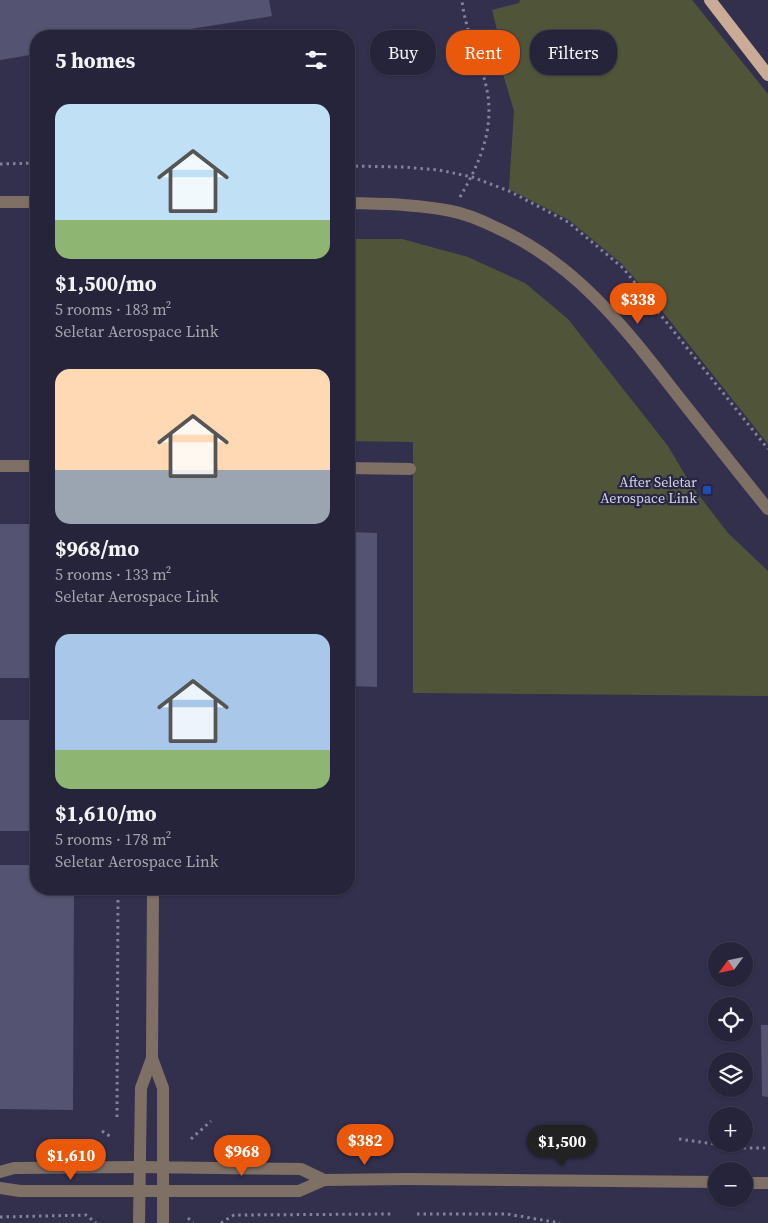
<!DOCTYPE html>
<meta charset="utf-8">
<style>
:root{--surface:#26243a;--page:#323045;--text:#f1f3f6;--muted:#a4a4af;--line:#424154;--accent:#ea580c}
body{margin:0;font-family:"Source Serif 4",serif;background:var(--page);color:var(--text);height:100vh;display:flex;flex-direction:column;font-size:19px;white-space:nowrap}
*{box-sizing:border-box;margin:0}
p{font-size:16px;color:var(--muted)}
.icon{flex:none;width:28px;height:28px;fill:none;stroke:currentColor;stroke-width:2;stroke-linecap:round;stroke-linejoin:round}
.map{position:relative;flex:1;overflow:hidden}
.panel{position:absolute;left:30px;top:30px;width:325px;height:865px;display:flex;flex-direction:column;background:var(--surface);border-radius:20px;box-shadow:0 1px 4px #0004,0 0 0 1px var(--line)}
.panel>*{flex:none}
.banner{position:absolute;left:370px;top:30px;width:322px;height:45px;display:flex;gap:10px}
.needle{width:32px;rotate:237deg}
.fabs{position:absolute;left:708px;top:942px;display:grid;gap:10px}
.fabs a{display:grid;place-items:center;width:45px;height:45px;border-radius:50%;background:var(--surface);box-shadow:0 1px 4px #0004,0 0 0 1px var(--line);font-size:25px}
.price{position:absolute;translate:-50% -42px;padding:0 11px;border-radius:18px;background:var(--accent);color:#fff;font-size:16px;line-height:32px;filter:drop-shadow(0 1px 2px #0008)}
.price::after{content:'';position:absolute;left:50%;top:30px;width:15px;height:11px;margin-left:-8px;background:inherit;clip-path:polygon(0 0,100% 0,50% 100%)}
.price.current{background:#222;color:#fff}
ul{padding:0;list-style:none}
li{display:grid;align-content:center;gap:10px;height:265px;padding:0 25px}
li span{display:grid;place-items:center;height:155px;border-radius:15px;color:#555}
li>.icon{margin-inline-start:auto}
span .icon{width:90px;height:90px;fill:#fffc;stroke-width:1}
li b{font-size:21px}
h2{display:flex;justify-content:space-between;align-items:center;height:60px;padding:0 25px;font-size:21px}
.chip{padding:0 18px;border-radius:20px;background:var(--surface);box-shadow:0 1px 4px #0004,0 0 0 1px var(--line);font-size:18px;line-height:45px}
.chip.current{background:var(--accent);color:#fff}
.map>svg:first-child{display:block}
.green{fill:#50553a}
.building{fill:#545371}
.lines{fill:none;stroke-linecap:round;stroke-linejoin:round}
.path{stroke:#83829a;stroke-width:3;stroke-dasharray:2.5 4;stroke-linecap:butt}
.minor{stroke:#7f7066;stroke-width:12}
.major{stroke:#caab96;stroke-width:12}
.transit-dot{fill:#1a4fb4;stroke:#282642;stroke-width:2}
.labels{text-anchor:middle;stroke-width:4.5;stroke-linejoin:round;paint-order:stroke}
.poi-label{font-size:14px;fill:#d5d5e7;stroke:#282642;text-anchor:end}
</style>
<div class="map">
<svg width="768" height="1223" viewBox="0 0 768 1223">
<rect width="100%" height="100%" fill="#32304d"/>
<g class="green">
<polygon points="520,0 692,0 768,94 768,444 651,297 622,264 569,220 509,189 514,111 497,54 501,46 492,10 519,3"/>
<polygon points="349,239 402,239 468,257 525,283 568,319 668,446 691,485 728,533 768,571 768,696 413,693 413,442 349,441"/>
</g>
<g class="building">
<polygon points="0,0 269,0 272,16 147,36 36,36 36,54 0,60"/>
<rect x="34" y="251" width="2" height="154"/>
<rect x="0" y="524" width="36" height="154"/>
<polygon points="349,532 377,533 377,687 349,686"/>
<rect x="0" y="720" width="34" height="111"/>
<polygon points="0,865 36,865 36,889 74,889 73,1110 0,1109"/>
<polygon points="761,1025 768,1025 768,1097 762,1096"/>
</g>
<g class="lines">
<g class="path">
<polyline points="0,164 36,163"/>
<polyline points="349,166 403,167 439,170 472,177 509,191 568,222 623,268 768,449"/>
<path d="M460 197C478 166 493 134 488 96 483 63 465 33 462 0"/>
<polyline points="117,1117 118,889"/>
<polyline points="102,1131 111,1137"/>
<polyline points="191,1139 211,1121"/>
<polyline points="679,1139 743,1148 768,1148"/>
<polyline points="417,1214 507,1214 560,1223"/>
<polyline points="0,1217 86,1215 96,1223"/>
<polyline points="188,1218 193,1223"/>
<polyline points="221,1223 234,1215 393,1214"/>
</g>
<g class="minor">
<polyline points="0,202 36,202"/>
<path d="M349 203C383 204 417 204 451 211 467 214 483 221 497 228 578 265 625 328 678 396 708 434 738 472 768 509"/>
<polyline points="0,466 36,466"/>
<polyline points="349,468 410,469"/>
<polyline points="152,1058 163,1088 163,1223"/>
<polyline points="0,1172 14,1168 139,1167 301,1169 324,1180"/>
<polyline points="744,1183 768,1183"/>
<polyline points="0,1188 20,1191 299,1191 324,1180 407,1179 716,1182"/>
<polyline points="139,1223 141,1088 152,1058 153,889"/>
</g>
<polyline class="major" points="710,0 768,75"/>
</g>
<rect class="transit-dot" x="702" y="485" width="10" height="10" rx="2.5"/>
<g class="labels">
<g class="poi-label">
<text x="697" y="487">After Seletar<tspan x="697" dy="16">Aerospace Link</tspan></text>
</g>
</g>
</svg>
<div class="fabs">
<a><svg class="needle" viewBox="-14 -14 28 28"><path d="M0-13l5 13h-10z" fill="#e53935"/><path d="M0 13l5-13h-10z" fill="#a4a4af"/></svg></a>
<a><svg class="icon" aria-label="locate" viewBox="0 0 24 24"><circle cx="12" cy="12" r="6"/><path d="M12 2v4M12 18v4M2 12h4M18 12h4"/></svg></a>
<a><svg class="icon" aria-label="layers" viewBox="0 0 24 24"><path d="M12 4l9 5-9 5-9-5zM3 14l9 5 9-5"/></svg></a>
<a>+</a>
<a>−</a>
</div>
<b class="price" style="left:638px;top:325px">$338</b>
<b class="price" style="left:365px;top:1166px">$382</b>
<b class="price current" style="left:562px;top:1167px">$1,500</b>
<b class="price" style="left:242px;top:1177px">$968</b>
<b class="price" style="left:71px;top:1181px">$1,610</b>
<div class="banner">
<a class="chip">Buy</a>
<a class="chip current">Rent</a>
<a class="chip">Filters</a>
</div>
<section class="panel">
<h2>5 homes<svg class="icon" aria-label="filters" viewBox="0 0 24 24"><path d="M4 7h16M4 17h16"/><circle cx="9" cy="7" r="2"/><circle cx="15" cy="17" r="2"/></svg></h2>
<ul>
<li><span style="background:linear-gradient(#bfe0f5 75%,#8fb573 0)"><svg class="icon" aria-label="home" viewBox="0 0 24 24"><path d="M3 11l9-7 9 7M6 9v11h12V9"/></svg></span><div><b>$1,500/mo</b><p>5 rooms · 183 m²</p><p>Seletar Aerospace Link</p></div></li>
<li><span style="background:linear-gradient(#ffd9b3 65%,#9aa5b1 0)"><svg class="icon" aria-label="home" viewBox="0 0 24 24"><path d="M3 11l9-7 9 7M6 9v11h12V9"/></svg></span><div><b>$968/mo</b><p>5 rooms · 133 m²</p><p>Seletar Aerospace Link</p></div></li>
<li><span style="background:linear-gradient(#a9c7e8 75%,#8fb573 0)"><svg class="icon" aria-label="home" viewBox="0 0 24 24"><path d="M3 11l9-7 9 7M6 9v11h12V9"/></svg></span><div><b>$1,610/mo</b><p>5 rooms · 178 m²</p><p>Seletar Aerospace Link</p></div></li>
</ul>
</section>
</div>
